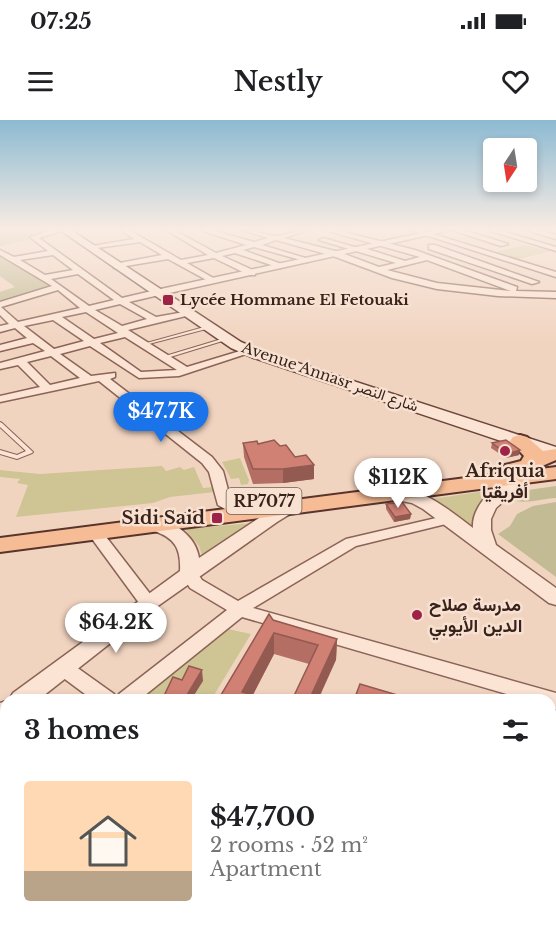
<!DOCTYPE html>
<meta charset="utf-8">
<style>
:root{--surface:#fff;--page:#f2f2f2;--text:#202124;--muted:#757577;--line:#e0e0e0;--accent:#1a73e8}
body{margin:0;font-family:"Libre Baskerville",Vazirmatn,serif;background:var(--page);color:var(--text);height:100vh;display:flex;flex-direction:column;font-size:22px;white-space:nowrap}
*{box-sizing:border-box;margin:0}
p{font-size:20px;color:var(--muted)}
.icon{flex:none;width:33px;height:33px;fill:none;stroke:currentColor;stroke-width:2;stroke-linecap:round;stroke-linejoin:round}
.map{position:relative;flex:1;overflow:hidden}
.details{position:absolute;left:0px;top:574px;width:556px;height:236px;display:flex;flex-direction:column;background:var(--surface);border-radius:18px 18px 0 0;box-shadow:0 3px 9px #0003}
.details>*{flex:none}
.needle{width:39px;rotate:192deg}
.controls{position:absolute;left:483px;top:18px;display:grid;gap:12px}
.controls a{display:grid;place-items:center;width:54px;height:54px;border-radius:6px;background:var(--surface);box-shadow:0 3px 9px #0003;font-size:30px}
.price{position:absolute;translate:-50% -51px;padding:0 14px;border-radius:21px;background:#fff;color:#222;font-size:20px;line-height:39px;filter:drop-shadow(0 2px 3px #0008)}
.price::after{content:'';position:absolute;left:50%;top:36px;width:18px;height:14px;margin-left:-9px;background:inherit;clip-path:polygon(0 0,100% 0,50% 100%)}
.price.on{background:var(--accent);color:#fff}
ul{padding:0;list-style:none}
li{display:flex;align-items:center;gap:18px;height:150px;padding:0 24px}
li+li{border-top:2px solid var(--line)}
li span{display:grid;place-items:center;flex:none;width:168px;height:120px;border-radius:6px;color:#555}
li>.icon{margin-inline-start:auto}
span .icon{width:72px;height:72px;fill:#fffc;stroke-width:1}
li b{font-size:26px}
h2{display:flex;justify-content:space-between;align-items:center;height:72px;padding:0 24px;font-size:26px}
.status{display:flex;justify-content:space-between;align-items:center;height:42px;padding:0 30px;background:var(--surface);direction:ltr}
.status svg{height:16px;fill:currentColor}
header{display:flex;justify-content:space-between;align-items:center;height:78px;padding:0 24px;background:var(--surface);font-size:27px;font-weight:600}
.map>svg:first-child{display:block}
.green{fill:#cfc594}
.cemetery{fill:#c3bb93}
.lines{fill:none;stroke-linecap:round;stroke-linejoin:round}
.service-casing{stroke:#8b6457;stroke-width:2}
.minor-casing{stroke:#8b6457;stroke-width:3}
.tertiary-casing{stroke:#8b6457;stroke-width:3}
.secondary-casing{stroke:#6d453a;stroke-width:3}
.primary-casing{stroke:#58342c;stroke-width:4}
.service{fill:#fbe4d4;fill-rule:evenodd}
.minor{fill:#fbe4d4;fill-rule:evenodd}
.tertiary{fill:#fbe4d4;fill-rule:evenodd}
.secondary{fill:#fbe4d4;fill-rule:evenodd}
.primary{fill:#f6bc95;fill-rule:evenodd}
.wall{fill:#b46e64}
.shaded-wall{fill:#925a51}
.building{fill:#d18074;stroke:#925a51;stroke-width:1.5}
.poi-dot{fill:#9e2347;stroke:#f7e1d0;stroke-width:2}
.labels{text-anchor:middle;stroke-width:5;stroke-linejoin:round;paint-order:stroke}
.far-poi-label{font-size:15px;font-weight:bold;fill:#3a221c;stroke:#f7e1d0;text-anchor:start}
.far-street-label{font-size:15px;fill:#3a221c;stroke:#f7e1d0}
.shield{fill:#f7e1d0;stroke:#735b52;stroke-width:1.5}
.shield-label{font-size:16px;font-weight:bold;fill:#3a221c}
.poi-label{font-size:18px;font-weight:bold;fill:#3a221c;stroke:#f7e1d0}
</style>
<div class="status"><b>07:25</b><svg viewBox="0 0 49 12"><path d="M0 12V9h3v3zM5 12V6h3v6zM10 12V3h3v9zM15 12V0h3v12zM26 1h20v11H26zM47 4h2v5h-2z"/></svg></div>
<header><svg class="icon" aria-label="menu" viewBox="0 0 24 24"><path d="M4 6h16M4 12h16M4 18h16"/></svg>Nestly<svg class="icon" aria-label="heart" viewBox="0 0 24 24"><path d="M12 20l-8-8c-3-5 5-10 8-4 3-6 11-1 8 4z"/></svg></header>
<div class="map">
<svg width="556" height="809" viewBox="0 0 556 809">
<rect width="100%" height="100%" fill="#f1d4c0"/>
<g class="green">
<polygon points="524,125 551,131 518,139 496,132"/>
<polygon points="240,338 249,360 248,364 241,365 239,358 231,359 222,342"/>
<polygon points="162,346 166,351 180,347 184,350 194,347 203,368 213,367 215,372 170,377 153,383 16,397 28,365 17,363 20,359 0,357 0,350 40,354"/>
<polygon points="491,370 476,388 474,407 470,408 433,379"/>
<polygon points="252,403 203,439 199,426 185,409"/>
<polygon points="228,509 251,514 211,580 140,580"/>
<polygon points="6,690 6,758 0,753 0,695"/>
</g>
<g class="cemetery">
<polygon points="0,110 52,110 32,113 32,119 0,126"/>
<polygon points="0,137 52,167 0,183 0,172 15,167 0,156"/>
<path d="M556 366V378C541 379 522 385 509 379L521 371Z"/>
<polygon points="556,382 556,457 498,414 510,406 517,394 533,386"/>
</g>
<g class="lines">
<g class="service-casing">
<g id="service">
<polygon points="208,206 210,207 210,208 145,225 143,224"/>
<polygon points="225,218 229,219 167,238 162,237"/>
<polygon points="0,302 2,303 32,331 33,332 32,333 17,339 0,334 0,330 17,335 26,331 0,307"/>
</g>
</g>
<g class="minor-casing">
<g id="minor">
<path d="M53 110H64L39 118 122 178 156 170 160 173 159 175 129 182 156 197 190 191V195L128 210 187 247 250 228 255 231 179 256 139 258 90 226 60 234 91 256 115 253V257L110 259 212 337 223 351 232 385 230 388 225 389 218 385 209 352 202 343 99 261 0 282V276L40 267 18 245 0 249V243L45 231 33 223 0 231V225L27 218 15 208 0 212V206L9 204 0 195V182L52 166 0 135V130L14 137 48 131 30 117ZM53 135 73 150 45 155 20 140ZM78 154 114 180 89 186 51 159ZM58 170 80 188 18 202 1 187ZM120 184 147 199 122 206 95 190ZM86 192 118 213 94 219 62 197ZM53 200 84 221 54 229 24 206ZM125 217 177 250 141 252 100 223ZM51 236 80 258 50 265 27 242Z"/>
<path d="M121 110H129L181 140 208 135 166 110H174L216 133 246 125 200 110H211L254 122 268 118 242 110C253 110 264 115 275 116 286 116 297 110 308 110L284 118 339 132 379 147 396 143 319 120 323 118 358 128 361 127 405 141 420 137 325 110H336L415 130 517 167 516 171 556 172V178L498 176 437 169 392 158 333 136 276 120 262 125 312 140 308 142 254 127 243 130 287 146 280 148 235 133 222 136 255 151V155H249L214 138 187 143 215 159 216 161 212 163 168 139 114 148V144L162 135 140 122 90 129 86 127 134 119ZM427 140 511 171 437 163 387 150Z"/>
<polygon points="410,110 420,110 556,152 556,157"/>
<polygon points="452,110 463,110 508,124 501,126"/>
<polygon points="488,110 498,110 556,127 556,131"/>
<polygon points="526,110 537,110 556,115 556,119"/>
<polygon points="429,125 435,125 539,162 532,164 429,129"/>
<polygon points="449,395 454,396 456,399 454,402 356,426 253,488 556,573 556,589 550,587 550,580 527,580 242,497 139,580 93,580 58,554 55,549 58,544 65,542 72,544 114,574 116,579 119,574 227,490 190,468 182,455 184,451 196,451 202,460 238,481 346,419"/>
<polygon points="95,407 100,409 154,479 157,483 154,487 142,487 87,412"/>
<polygon points="6,666 6,689 0,691 0,668"/>
</g>
</g>
<g class="tertiary-casing">
<g id="tertiary">
<polygon points="435,110 451,110 156,176 151,173 156,170"/>
<path d="M523 352 531 357 496 388 491 399V410L496 425 556 468V485L549 483 423 389 412 383 391 379 388 375 391 371C421 364 451 392 473 408 471 384 501 358 523 352Z"/>
<path d="M289 384 295 385 298 389 277 402 155 488 38 580H9L13 573 180 451C181 430 176 418 154 411 148 410 146 410 142 405L145 401C169 395 196 415 199 438L265 394Z"/>
<polygon points="6,581 6,603 0,605 0,583"/>
</g>
</g>
<g class="secondary-casing">
<polygon id="secondary" points="60,110 71,110 241,222 264,232 556,327 556,336 546,336 254,238 231,228"/>
</g>
<g class="primary-casing">
<polygon id="primary" points="520,315 527,317 543,331 556,329 556,340 533,350 556,347 556,359 0,432 0,418 505,353 502,349 505,345 521,341 524,336 510,321 513,317"/>
</g>
<use href="#service" class="service"/>
<use href="#minor" class="minor"/>
<use href="#tertiary" class="tertiary"/>
<use href="#secondary" class="secondary"/>
<use href="#primary" class="primary"/>
</g>
<g class="wall">
<polygon points="243,323 280,326 295,337 314,359 283,363 253,364 244,337"/>
<polygon points="492,323 519,335 506,338 491,328"/>
<polygon points="386,384 411,394 410,399 394,402 386,389"/>
<polygon points="273,500 337,519 336,540 309,544 274,534 253,575 218,580"/>
<polygon points="269,804 412,809 268,809"/>
<polygon points="415,804 509,804 508,809 428,809"/>
</g>
<g class="shaded-wall">
<polygon points="520,330 519,335 506,338 507,334"/>
<polygon points="314,345 314,359 283,363 283,349"/>
<polygon points="411,394 410,399 394,402 395,397"/>
<polygon points="274,513 274,534 250,580 242,572"/>
<polygon points="337,519 336,540 318,580 309,580"/>
<polygon points="202,550 203,561 191,580 184,580"/>
</g>
<g class="building">
<polygon points="274,320 280,326 286,325 295,337 306,335 314,345 283,349 253,349 243,323 257,321 258,324"/>
<polygon points="506,320 520,330 507,334 492,323"/>
<polygon points="402,382 411,394 395,397 386,384"/>
<polygon points="269,494 273,500 337,519 309,580 292,580 318,525 274,513 242,572 270,580 218,580"/>
<polygon points="189,546 202,550 184,580 162,580 173,557 182,560"/>
<polygon points="360,564 414,580 354,580"/>
<polygon points="269,804 399,804 412,809 278,809 268,805"/>
<polygon points="474,804 509,804 508,809 487,809"/>
</g>
<linearGradient id="sky" x2="0" y2="1"><stop stop-color="#8cbad2"/><stop offset="0.49" stop-color="#f9ece3"/><stop offset="1" stop-color="#f9ece3" stop-opacity="0"/></linearGradient>
<rect width="556" height="223" fill="url(#sky)"/>
<g class="poi-dot">
<rect x="162" y="174" width="12" height="12" rx="3"/>
<circle cx="505" cy="331" r="6"/>
<rect x="211" y="392" width="12" height="12" rx="3"/>
<circle cx="417" cy="495" r="6"/>
</g>
<g class="labels">
<g class="far-poi-label">
<text x="180" y="185">Lycée Hommane El Fetouaki</text>
</g>
<g class="far-street-label">
<text transform="translate(330 257) rotate(19)" y="5">Avenue Annasr شارع النصر</text>
</g>
<rect class="shield" x="226.5" y="368" width="75" height="26" rx="4.5"/>
<g class="shield-label">
<text x="264" y="387">RP7077</text>
</g>
<g class="poi-label">
<text x="505" y="357">Afriquia<tspan x="505" dy="21">أفريقيا</tspan></text>
<text x="205" y="404" text-anchor="end">Sidi Said</text>
<text x="429" y="491" text-anchor="start">مدرسة صلاح<tspan x="429" dy="21">الدين الأيوبي</tspan></text>
</g>
</g>
</svg>
<div class="controls">
<a><svg class="needle" viewBox="-14 -14 28 28"><path d="M0-13l5 13h-10z" fill="#e53935"/><path d="M0 13l5-13h-10z" fill="#757577"/></svg></a>
</div>
<b class="price on" style="left:161px;top:323px">$47.7K</b>
<b class="price" style="left:398px;top:389px">$112K</b>
<b class="price" style="left:116px;top:534px">$64.2K</b>
<section class="details">
<h2>3 homes<svg class="icon" aria-label="filters" viewBox="0 0 24 24"><path d="M4 7h16M4 17h16"/><circle cx="9" cy="7" r="2"/><circle cx="15" cy="17" r="2"/></svg></h2>
<ul>
<li><span style="background:linear-gradient(#ffd9b3 75%,#b9a48a 0)"><svg class="icon" aria-label="home" viewBox="0 0 24 24"><path d="M3 11l9-7 9 7M6 9v11h12V9"/></svg></span><div><b>$47,700</b><p>2 rooms · 52 m²</p><p>Apartment</p></div></li>
</ul>
</section>
</div>
